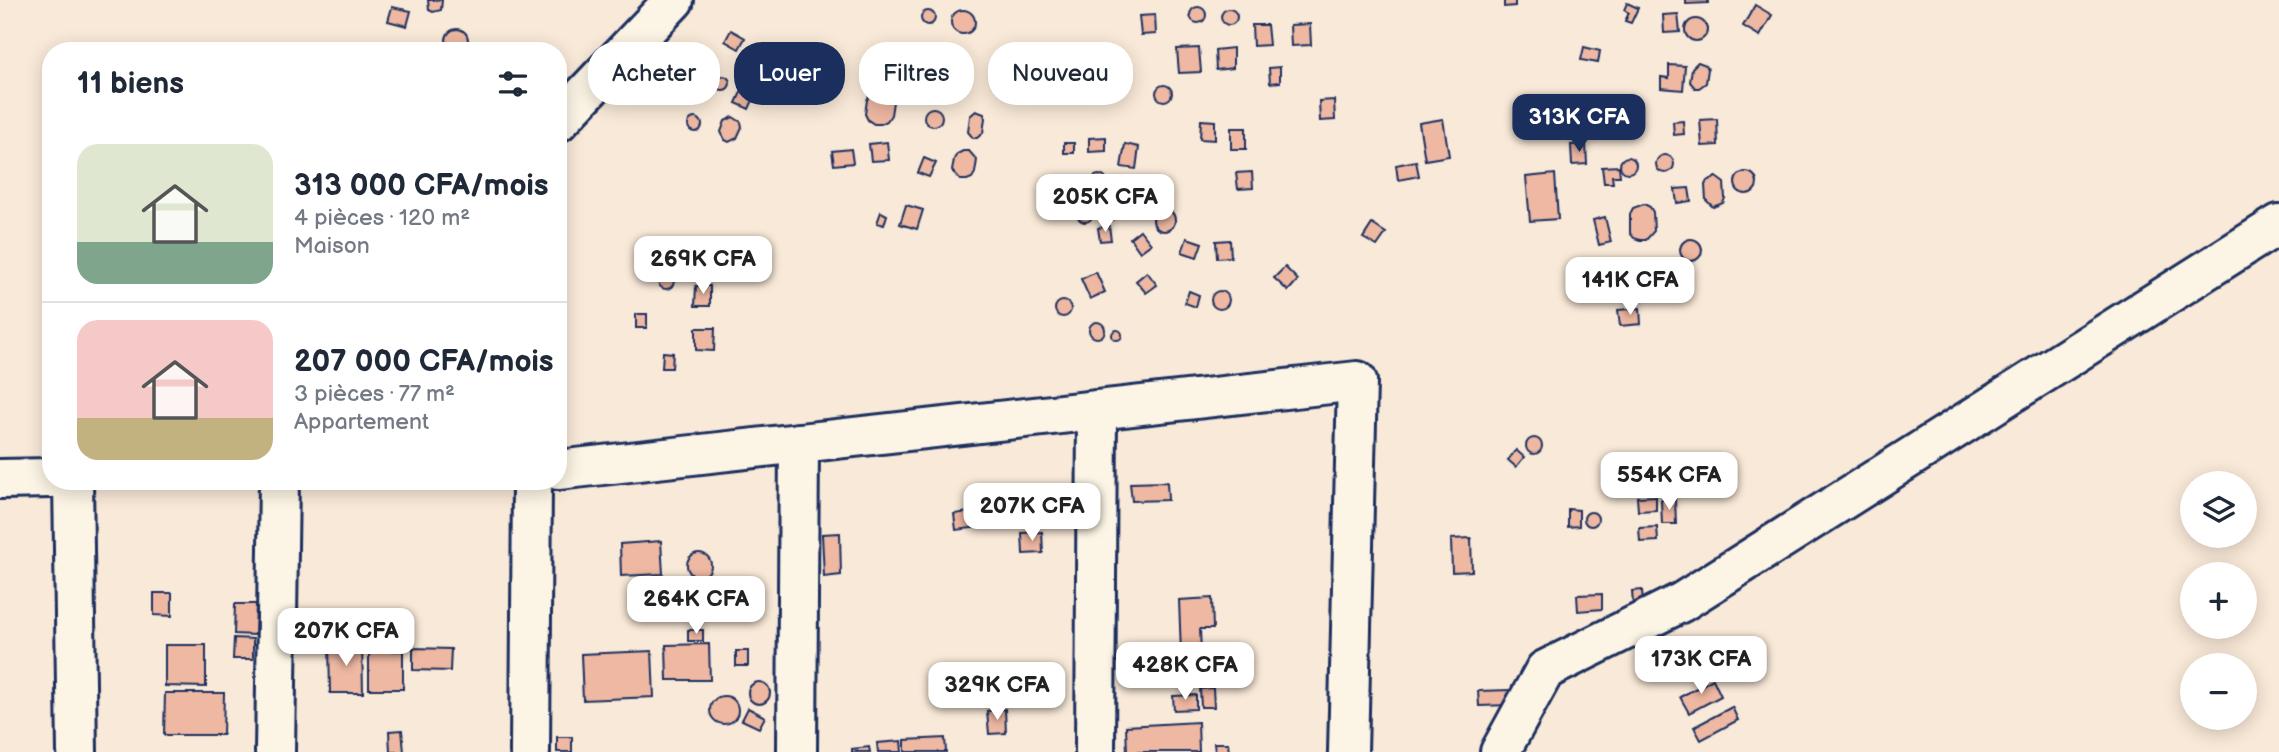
<!DOCTYPE html>
<html lang="fr">
<meta charset="utf-8">
<style>
:root{--surface:#fff;--page:#f6f6f7;--text:#1f2937;--muted:#747a83;--line:#e0e1e3;--accent:#1b2f5e}
body{margin:0;font-family:"Balsamiq Sans",sans-serif;background:var(--page);color:var(--text);height:100vh;display:flex;flex-direction:column;font-size:26px;white-space:nowrap}
*{box-sizing:border-box;margin:0}
p{font-size:23px;color:var(--muted)}
.icon{flex:none;width:38px;height:38px;fill:none;stroke:currentColor;stroke-width:2;stroke-linecap:round;stroke-linejoin:round}
.map{position:relative;flex:1;overflow:hidden}
.details{position:absolute;left:42px;top:42px;width:525px;height:448px;display:flex;flex-direction:column;background:var(--surface);border-radius:28px;box-shadow:0 4px 18px #0003}
.details>*{flex:none}
.banner{position:absolute;left:588px;top:42px;width:665px;height:63px;display:flex;gap:14px}
.tools{position:absolute;left:2180px;top:471px;display:grid;gap:14px}
.tools a{display:grid;place-items:center;width:77px;height:77px;border-radius:50%;background:var(--surface);box-shadow:0 4px 18px #0003;font-size:35px}
.price{position:absolute;translate:-50% -60px;padding:0 16px;border-radius:14px;background:#fff;color:#222;font-size:23px;line-height:46px;filter:drop-shadow(0 2px 4px #0008)}
.price::after{content:'';position:absolute;left:50%;top:42px;width:21px;height:16px;margin-left:-10px;background:inherit;clip-path:polygon(0 0,100% 0,50% 100%)}
.price.selected{background:var(--accent);color:#fff}
ul{padding:0;list-style:none}
li{display:flex;align-items:center;gap:21px;height:175px;padding:0 35px}
li+li{border-top:2px solid var(--line)}
li span{display:grid;place-items:center;flex:none;width:196px;height:140px;border-radius:21px;color:#555}
li>.icon{margin-inline-start:auto}
span .icon{width:84px;height:84px;fill:#fffc;stroke-width:1}
li b{font-size:30px}
h2{display:flex;justify-content:space-between;align-items:center;height:84px;padding:0 35px;font-size:30px}
.chip{padding:0 24px;border-radius:28px;background:var(--surface);box-shadow:0 4px 18px #0003;font-size:24px;line-height:63px}
.chip.selected{background:var(--accent);color:#fff}
.map>svg:first-child{display:block}
.building{fill:#eeb8a2;stroke:#1b2f5e;stroke-width:2}
.lines{fill:none;stroke-linecap:round;stroke-linejoin:round}
.street-casing{stroke:#1b2f5e;stroke-width:44}
.street{stroke:#fcf5e5;stroke-width:38}
</style>
<div class="map">
<svg width="2279" height="752" viewBox="0 0 2279 752">
<rect width="100%" height="100%" fill="#f9e9d8"/>
<filter id="ink" filterUnits="userSpaceOnUse"><feTurbulence type="fractalNoise" baseFrequency=".0143" numOctaves="2"/><feDisplacementMap in="SourceGraphic" scale="14" xChannelSelector="R" yChannelSelector="G"/><feConvolveMatrix kernelMatrix="1 2 1 2 8 2 1 2 1" color-interpolation-filters="sRGB"/></filter>
<g filter="url(#ink)">
<g class="building">
<polygon points="442,0 441,10 433,12 429,10 428,0"/>
<polygon points="1504,0 1515,0 1515,6 1504,7"/>
<polygon points="1686,0 1708,0 1708,3 1686,4"/>
<polygon points="1627,3 1638,8 1631,23 1625,21 1629,13 1624,10"/>
<polygon points="1755,5 1772,15 1760,36 1743,26"/>
<polygon points="392,7 411,11 407,26 388,21"/>
<circle cx="1198" cy="15" r="8"/>
<circle cx="1229" cy="17" r="8"/>
<circle cx="963" cy="22" r="12"/>
<circle cx="928" cy="18" r="7"/>
<polygon points="1678,14 1680,32 1664,33 1663,15"/>
<polygon points="1155,15 1156,34 1141,35 1139,16"/>
<circle cx="1696" cy="30" r="11"/>
<polygon points="1310,24 1311,45 1291,46 1290,25"/>
<polygon points="1252,25 1267,25 1269,45 1253,46"/>
<circle cx="457" cy="40" r="11"/>
<polygon points="731,30 745,38 739,49 725,41"/>
<polygon points="765,45 777,52 766,70 755,63"/>
<polygon points="1584,47 1600,51 1598,63 1581,60"/>
<polygon points="1199,48 1201,72 1179,73 1177,49"/>
<polygon points="1233,48 1233,68 1216,70 1215,50"/>
<polygon points="1698,62 1706,65 1708,69 1706,83 1699,88 1695,88 1690,82 1692,68"/>
<polygon points="1669,65 1685,66 1683,90 1661,88 1661,77 1669,78"/>
<polygon points="1280,67 1280,82 1270,83 1269,68"/>
<circle cx="680" cy="82" r="10"/>
<circle cx="723" cy="83" r="7"/>
<polygon points="746,81 759,87 749,109 736,103"/>
<circle cx="1164" cy="93" r="8"/>
<polygon points="877,91 884,92 889,95 893,102 891,115 887,121 881,124 874,124 868,120 865,114 867,100 870,94"/>
<polygon points="1334,100 1335,120 1320,121 1319,101"/>
<circle cx="933" cy="117" r="9"/>
<circle cx="1628" cy="117" r="8"/>
<polygon points="976,111 984,114 985,118 983,133 977,138 973,138 968,132 970,116"/>
<polygon points="733,117 741,122 742,127 737,138 729,142 725,140 721,132 725,121"/>
<circle cx="695" cy="125" r="7"/>
<polygon points="1443,119 1449,156 1425,160 1419,123"/>
<polygon points="1717,119 1718,145 1702,146 1700,120"/>
<polygon points="1201,120 1215,121 1215,140 1200,139"/>
<polygon points="1683,121 1684,134 1674,135 1673,122"/>
<rect x="1231" y="128" width="15" height="21"/>
<polygon points="1106,137 1106,151 1089,152 1089,138"/>
<polygon points="887,142 889,160 871,161 869,144"/>
<rect x="1064" y="143" width="10" height="10"/>
<polygon points="1125,144 1139,147 1136,169 1121,167"/>
<polygon points="1586,144 1587,164 1572,165 1571,145"/>
<polygon points="851,149 853,163 834,165 832,151"/>
<polygon points="963,151 969,151 977,160 975,173 972,178 967,180 960,180 952,171 954,159 957,154"/>
<circle cx="1665" cy="164" r="9"/>
<circle cx="1628" cy="165" r="8"/>
<polygon points="924,158 936,163 929,177 918,173"/>
<polygon points="1416,161 1419,176 1398,180 1396,165"/>
<polygon points="1619,166 1620,176 1612,176 1613,183 1604,183 1602,167"/>
<circle cx="1746" cy="183" r="11"/>
<polygon points="1252,172 1253,188 1238,189 1236,173"/>
<polygon points="1555,174 1558,219 1530,221 1526,177"/>
<circle cx="1099" cy="183" r="8"/>
<polygon points="1716,177 1724,183 1725,198 1723,203 1713,207 1706,200 1705,185 1707,181"/>
<polygon points="1689,188 1691,201 1677,203 1675,189"/>
<polygon points="1644,204 1650,207 1653,212 1654,231 1646,240 1640,240 1634,238 1630,233 1630,214 1633,208"/>
<circle cx="1110" cy="212" r="8"/>
<polygon points="906,205 923,210 917,229 900,224"/>
<circle cx="1085" cy="214" r="8"/>
<circle cx="1164" cy="220" r="11"/>
<polygon points="881,212 887,215 884,225 877,223"/>
<polygon points="1605,217 1611,242 1599,245 1593,220"/>
<polygon points="1372,224 1386,233 1377,246 1363,238"/>
<polygon points="1109,226 1111,240 1100,241 1098,228"/>
<polygon points="1140,230 1151,244 1140,252 1130,238"/>
<polygon points="1187,238 1202,243 1197,257 1182,252"/>
<circle cx="1691" cy="250" r="11"/>
<polygon points="1230,240 1231,257 1217,258 1216,241"/>
<polygon points="698,251 714,254 709,273 694,270"/>
<polygon points="1285,267 1298,280 1288,291 1274,278"/>
<circle cx="1646" cy="275" r="8"/>
<polygon points="1096,272 1105,292 1090,299 1081,279"/>
<polygon points="1147,272 1157,285 1146,293 1136,281"/>
<circle cx="666" cy="281" r="8"/>
<polygon points="696,286 710,286 710,306 695,306"/>
<polygon points="1189,291 1199,295 1196,307 1185,303"/>
<circle cx="1220" cy="300" r="9"/>
<circle cx="1063" cy="309" r="8"/>
<polygon points="1640,308 1641,324 1620,326 1618,310"/>
<rect x="636" y="314" width="11" height="14"/>
<circle cx="1097" cy="330" r="8"/>
<polygon points="696,328 715,328 714,351 696,350"/>
<circle cx="1117" cy="335" r="5"/>
<polygon points="663,352 673,353 672,368 662,368"/>
<circle cx="1534" cy="446" r="8"/>
<polygon points="1516,450 1524,457 1516,467 1508,460"/>
<polygon points="1167,482 1168,500 1132,501 1130,483"/>
<polygon points="1656,496 1656,510 1638,511 1637,497"/>
<polygon points="1675,499 1676,524 1662,524 1661,500"/>
<polygon points="1042,502 1045,519 956,530 954,514"/>
<polygon points="1568,509 1579,510 1579,526 1568,527"/>
<circle cx="1591" cy="519" r="7"/>
<polygon points="1657,527 1658,541 1640,542 1639,528"/>
<polygon points="1042,532 1043,553 1023,554 1022,533"/>
<polygon points="840,533 841,575 824,577 822,534"/>
<polygon points="1471,538 1472,571 1452,572 1451,539"/>
<polygon points="661,541 663,574 621,576 620,544"/>
<circle cx="699" cy="565" r="12"/>
<polygon points="1642,590 1643,604 1633,604 1632,591"/>
<polygon points="154,593 172,593 172,616 154,615"/>
<polygon points="1602,594 1602,609 1578,611 1577,595"/>
<polygon points="1212,598 1213,629 1200,629 1201,653 1181,653 1179,600"/>
<polygon points="235,604 256,604 255,635 234,634"/>
<rect x="688" y="630" width="15" height="11"/>
<polygon points="234,638 253,639 253,659 233,659"/>
<polygon points="362,643 363,693 330,693 329,644"/>
<polygon points="709,644 710,680 667,680 666,645"/>
<polygon points="165,645 206,645 206,687 165,686"/>
<polygon points="413,648 451,649 450,671 413,670"/>
<rect x="369" y="651" width="34" height="38"/>
<polygon points="652,651 654,697 583,700 581,654"/>
<rect x="736" y="651" width="12" height="15"/>
<polygon points="1211,667 1212,683 1196,684 1195,668"/>
<polygon points="1713,679 1721,696 1689,713 1680,697"/>
<circle cx="759" cy="693" r="11"/>
<polygon points="1213,688 1214,707 1201,707 1200,689"/>
<polygon points="1510,690 1510,705 1479,706 1478,691"/>
<polygon points="165,693 224,693 223,735 164,735"/>
<polygon points="1196,695 1196,709 1174,710 1173,696"/>
<circle cx="724" cy="710" r="14"/>
<polygon points="1732,707 1738,720 1701,740 1694,727"/>
<polygon points="748,708 765,717 759,728 742,720"/>
<polygon points="1005,709 1006,733 989,734 987,711"/>
<polygon points="1198,722 1199,752 1127,752 1126,726"/>
<polygon points="402,730 404,752 390,752 389,731"/>
<rect x="557" y="737" width="15" height="15"/>
<polygon points="945,738 946,752 905,752 905,740"/>
<polygon points="901,741 902,752 878,752 877,743"/>
<polygon points="1214,743 1228,743 1229,752 1215,752"/>
<polygon points="869,747 870,752 852,752 852,749"/>
</g>
<g class="lines">
<g class="street-casing">
<g id="street">
<polyline points="558,122 674,0"/>
<polyline points="558,470 1357,381 1348,752"/>
<polyline points="0,479 51,478"/>
<polyline points="73,481 77,752"/>
<polyline points="275,752 279,481"/>
<polyline points="530,752 532,481"/>
<polyline points="797,752 799,443"/>
<polyline points="1095,752 1097,410"/>
<polyline points="1500,752 1545,670 1682,602 2279,224"/>
</g>
</g>
<use href="#street" class="street"/>
</g>
</g>
</svg>
<div class="tools">
<a><svg class="icon" aria-label="layers" viewBox="0 0 24 24"><path d="M12 4l9 5-9 5-9-5zM3 14l9 5 9-5"/></svg></a>
<a>+</a>
<a>−</a>
</div>
<b class="price selected" style="left:1579px;top:154px">313K CFA</b>
<b class="price" style="left:1105px;top:234px">205K CFA</b>
<b class="price" style="left:703px;top:296px">269K CFA</b>
<b class="price" style="left:1630px;top:317px">141K CFA</b>
<b class="price" style="left:1669px;top:512px">554K CFA</b>
<b class="price" style="left:1032px;top:543px">207K CFA</b>
<b class="price" style="left:696px;top:636px">264K CFA</b>
<b class="price" style="left:346px;top:668px">207K CFA</b>
<b class="price" style="left:1701px;top:696px">173K CFA</b>
<b class="price" style="left:1185px;top:702px">428K CFA</b>
<b class="price" style="left:997px;top:722px">329K CFA</b>
<div class="banner">
<a class="chip">Acheter</a>
<a class="chip selected">Louer</a>
<a class="chip">Filtres</a>
<a class="chip">Nouveau</a>
</div>
<section class="details">
<h2>11 biens<svg class="icon" aria-label="filters" viewBox="0 0 24 24"><path d="M4 7h16M4 17h16"/><circle cx="9" cy="7" r="2"/><circle cx="15" cy="17" r="2"/></svg></h2>
<ul>
<li><span style="background:linear-gradient(#dfe7d0 70%,#7fa58c 0)"><svg class="icon" aria-label="home" viewBox="0 0 24 24"><path d="M3 11l9-7 9 7M6 9v11h12V9"/></svg></span><div><b>313 000 CFA/mois</b><p>4 pièces · 120 m²</p><p>Maison</p></div></li>
<li><span style="background:linear-gradient(#f6c9c9 70%,#c2b280 0)"><svg class="icon" aria-label="home" viewBox="0 0 24 24"><path d="M3 11l9-7 9 7M6 9v11h12V9"/></svg></span><div><b>207 000 CFA/mois</b><p>3 pièces · 77 m²</p><p>Appartement</p></div></li>
</ul>
</section>
</div>
